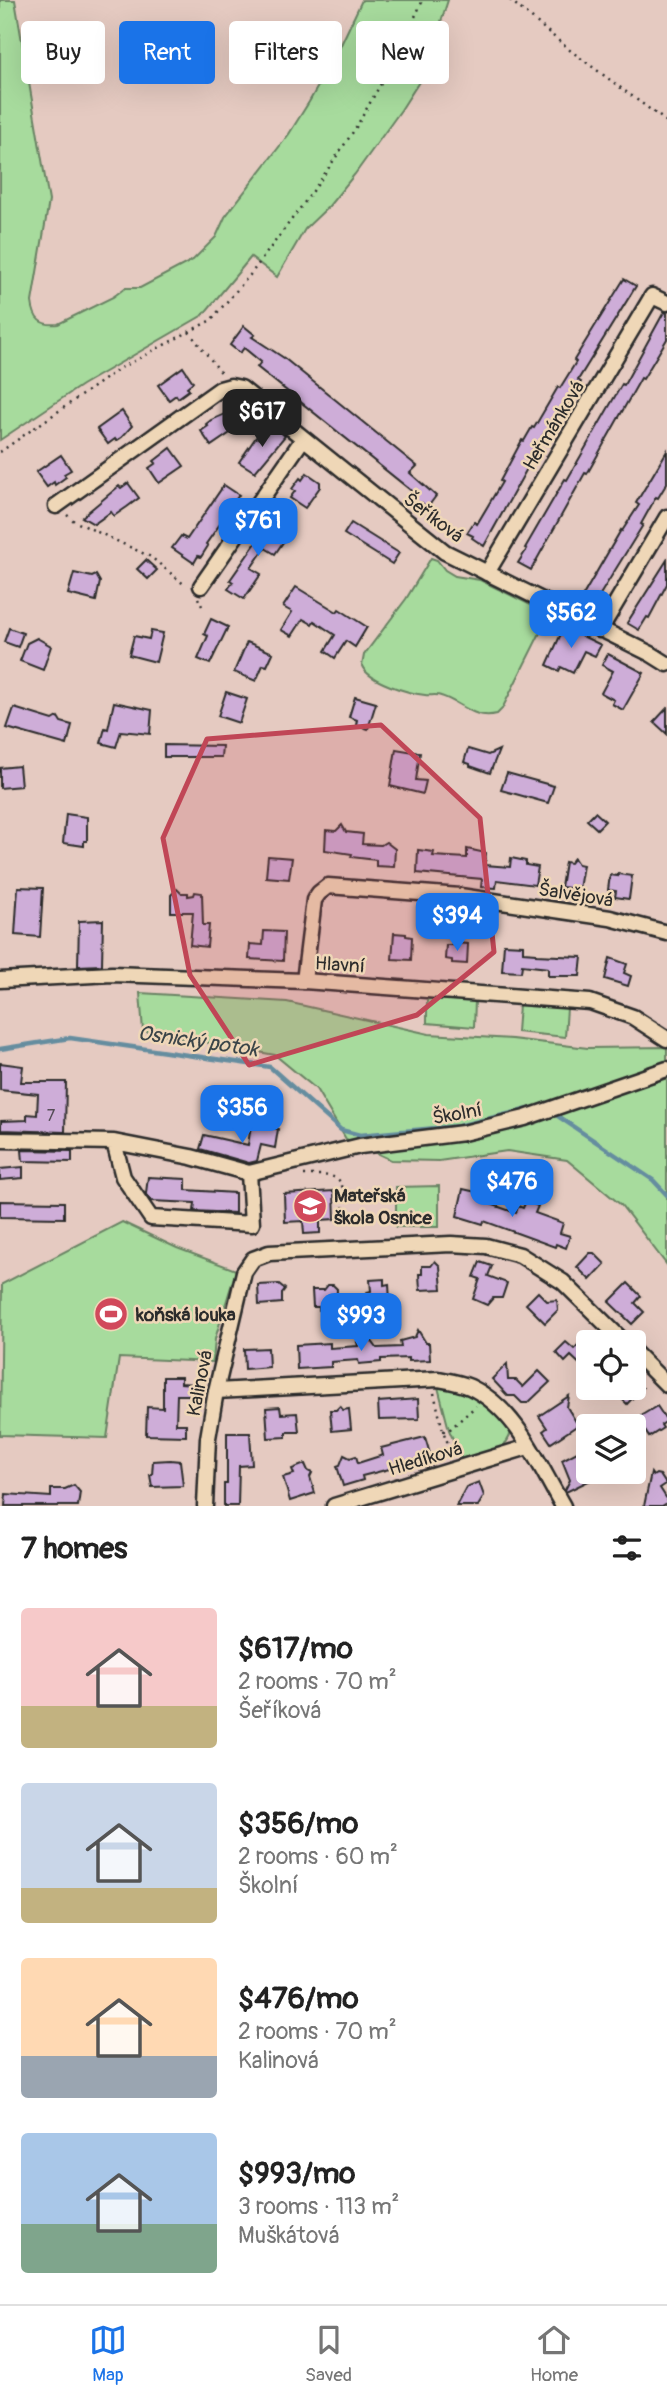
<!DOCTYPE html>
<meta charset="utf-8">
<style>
:root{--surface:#fff;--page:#f2f2f2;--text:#222;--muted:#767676;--line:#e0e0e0;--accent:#1a73e8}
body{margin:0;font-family:Pangolin,sans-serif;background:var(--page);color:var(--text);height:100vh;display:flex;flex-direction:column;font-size:26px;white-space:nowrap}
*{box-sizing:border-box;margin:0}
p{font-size:23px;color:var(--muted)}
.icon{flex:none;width:38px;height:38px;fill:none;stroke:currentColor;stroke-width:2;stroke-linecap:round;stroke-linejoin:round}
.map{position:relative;height:1506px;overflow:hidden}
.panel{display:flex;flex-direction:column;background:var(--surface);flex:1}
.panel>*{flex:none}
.banner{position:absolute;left:21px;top:21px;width:626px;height:63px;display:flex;gap:14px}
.buttons{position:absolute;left:576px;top:1330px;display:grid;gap:14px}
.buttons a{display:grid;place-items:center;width:70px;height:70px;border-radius:7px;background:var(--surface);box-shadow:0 7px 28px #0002;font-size:35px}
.price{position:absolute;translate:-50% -60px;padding:0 16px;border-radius:14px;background:var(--accent);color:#fff;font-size:23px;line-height:46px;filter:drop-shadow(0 2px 4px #0008)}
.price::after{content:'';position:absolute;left:50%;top:42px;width:21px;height:16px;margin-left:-10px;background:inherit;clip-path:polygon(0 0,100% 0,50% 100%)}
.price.current{background:#222;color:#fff}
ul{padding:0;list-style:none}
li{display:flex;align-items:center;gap:21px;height:175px;padding:0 21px}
li span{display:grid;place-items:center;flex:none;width:196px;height:140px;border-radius:7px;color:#555}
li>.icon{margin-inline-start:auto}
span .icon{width:84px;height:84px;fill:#fffc;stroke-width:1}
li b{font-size:30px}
h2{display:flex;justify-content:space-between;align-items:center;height:84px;padding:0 21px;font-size:30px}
.tag{padding:0 24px;border-radius:7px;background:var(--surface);box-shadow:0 7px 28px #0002;font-size:24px;line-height:63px}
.tag.current{background:var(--accent);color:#fff}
.tab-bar{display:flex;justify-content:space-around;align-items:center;height:98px;border-top:2px solid var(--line);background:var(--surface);font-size:19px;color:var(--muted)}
.tab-bar a{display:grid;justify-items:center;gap:4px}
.tab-bar .current{color:var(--accent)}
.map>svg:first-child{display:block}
.green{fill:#a7db9d;stroke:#698364;stroke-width:2}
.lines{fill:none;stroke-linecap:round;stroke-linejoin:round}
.stream{stroke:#658d9f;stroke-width:4.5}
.building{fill:#ceadd8;stroke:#2b2b2b;stroke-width:2}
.street-casing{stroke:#2b2b2b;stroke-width:19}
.path{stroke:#2b2b2b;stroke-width:2.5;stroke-dasharray:2 5;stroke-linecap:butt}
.street{stroke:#efd7b7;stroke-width:14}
.marked{fill:#c04656;fill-opacity:0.2;stroke:#c04656;stroke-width:5;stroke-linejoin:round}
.labels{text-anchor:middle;stroke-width:5;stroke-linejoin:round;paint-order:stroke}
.number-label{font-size:16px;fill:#544c56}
.street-label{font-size:19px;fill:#2b2b2b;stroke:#efd7b7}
.poi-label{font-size:19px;font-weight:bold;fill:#2b2b2b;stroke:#efd7b7;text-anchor:start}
.water-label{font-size:21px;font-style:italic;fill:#3a4448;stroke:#efd7b7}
</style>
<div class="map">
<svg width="667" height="1506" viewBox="0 0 667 1506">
<rect width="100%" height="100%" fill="#e5cac1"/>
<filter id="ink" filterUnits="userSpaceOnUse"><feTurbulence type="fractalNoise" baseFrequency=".0143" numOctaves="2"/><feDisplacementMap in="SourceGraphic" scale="14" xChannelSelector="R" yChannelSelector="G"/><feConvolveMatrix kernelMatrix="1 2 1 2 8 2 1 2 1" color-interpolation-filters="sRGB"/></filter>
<g filter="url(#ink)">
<g class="green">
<path d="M0 0H15L49 201 32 302C34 319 40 326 58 324L113 297 125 288H140L193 260 216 237 225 217 289 134 309 102 338 51 362 0H448L424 74 401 110 355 174 329 206 305 229 277 277 251 257 203 315 82 385 0 440Z"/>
<path d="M431 558 437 560 445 570 455 576 480 580 541 610 547 615 544 625 502 709 497 714C473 720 461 702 441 696 436 694 430 696 425 695 408 693 369 682 362 666L364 655 406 599Z"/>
<polygon points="140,993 287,1002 429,1034 512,1039 588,1048 667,1047 667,1265 621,1205 567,1160 507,1151 439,1161 391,1160 346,1139 316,1089 275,1055 143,1031"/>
<polygon points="427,999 475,1001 474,1027 427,1023"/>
<polygon points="519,1005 567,1008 565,1037 517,1032"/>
<polygon points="439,1186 439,1227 396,1227 396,1187"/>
<polygon points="122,1222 177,1248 236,1270 215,1339 213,1362 119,1358 107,1438 0,1435 2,1284"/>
<path d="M438 1387C474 1392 488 1404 511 1431 508 1453 481 1454 462 1460L449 1430Z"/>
</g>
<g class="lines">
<g class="stream">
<polyline points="0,1049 70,1038 270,1067 341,1130 360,1135 458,1126 533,1108"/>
<polyline points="553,1113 653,1180 667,1195"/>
</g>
</g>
<g class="building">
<polygon points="624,279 636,286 578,380 581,382 556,423 554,422 546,436 544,434 527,464 529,465 484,546 472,538 473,536 467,533 474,522 477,524 502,482 500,481 522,440 524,441 532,427 534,428 558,387 560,388 576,362 574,360"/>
<polygon points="664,312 667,313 667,339 643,379 641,378 587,474 585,473 531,570 518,563 527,549 525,548 565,479 567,480 622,384 624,385"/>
<polygon points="244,326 255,335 252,337 284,358 417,466 410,473 436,496 427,508 422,503 417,509 407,501 414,493 257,367 261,362 244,348 240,353 230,345"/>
<polygon points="183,367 193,382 187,387 189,390 178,398 176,395 169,400 158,385"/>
<polygon points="122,411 132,426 122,437 116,441 115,439 108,444 97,429"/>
<polygon points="225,414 236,429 211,446 201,431 208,426 206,424 211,420"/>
<polygon points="273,426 285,436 255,472 239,462 256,437 261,440"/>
<polygon points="171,448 184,466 159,483 149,468 156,463 154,461"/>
<polygon points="667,451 667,483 658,498 656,497 641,524 643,525 593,606 581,599 621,530 622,531 639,505 636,503"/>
<polygon points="61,455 71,470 64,474 66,477 55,485 54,482 47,487 36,472"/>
<polygon points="307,473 320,482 320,487 305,508 290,498 295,491 292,489 300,478 302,480"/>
<polygon points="128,483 139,498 127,507 114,516 111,512 94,524 82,517 119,486 121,488"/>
<polygon points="224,485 239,495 234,502 237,504 229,515 227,514 206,544 208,546 201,557 198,556 194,563 172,548 181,536 187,539"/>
<polygon points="276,519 292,529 275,554 265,548 251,568 261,574 244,599 228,589 233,582 230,580 269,524"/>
<polygon points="351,523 399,553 392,564 344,534"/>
<polygon points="146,560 157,570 148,579 137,569"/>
<polygon points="667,560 667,584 649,618 647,617 639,630 627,623"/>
<polygon points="74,573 92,577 96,575 100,582 96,601 68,594"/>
<polygon points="296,587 337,612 339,609 367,627 355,647 346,641 335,658 325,651 335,635 314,621 312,624 303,619 292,636 281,630 292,612 283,607"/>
<polygon points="211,619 228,627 210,664 198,659 208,636 204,634"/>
<polygon points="564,627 601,645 595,656 584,651 573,673 561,667 559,671 547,665"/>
<polygon points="9,628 23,633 18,647 4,642"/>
<polygon points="151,631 163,633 156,662 129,655 134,636 149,639"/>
<polygon points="37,638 51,646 43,670 20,661 27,643"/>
<polygon points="247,642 273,653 267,666 263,665 256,681 234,672"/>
<polygon points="608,654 644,673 623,710 612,704 614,700 601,693 613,671 602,665"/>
<polygon points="226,692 247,699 239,723 218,716"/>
<polygon points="355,697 376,703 368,729 356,725 357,720 349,717"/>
<polygon points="114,702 152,710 150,734 121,731 116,747 101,743 105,728 108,729"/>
<polygon points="14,708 53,720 58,717 61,722 72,725 67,745 7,728"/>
<polygon points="667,708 667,734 654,722"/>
<polygon points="164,745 222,746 221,757 164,757"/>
<polygon points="396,749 420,753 416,780 426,781 423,794 390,786"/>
<polygon points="468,749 488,755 499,750 490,773 470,766 470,764 464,762"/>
<polygon points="19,766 21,786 0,788 0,768"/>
<polygon points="507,773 554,786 548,803 501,790"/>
<polygon points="595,812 605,821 597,829 587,820"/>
<polygon points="66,814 87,817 87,841 84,841 84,846 63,843"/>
<polygon points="342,825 346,832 363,834 362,844 381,845 386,842 395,849 394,867 376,866 376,860 351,857 352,854 325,850 326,830 336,831"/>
<polygon points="467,849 486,853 485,865 510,867 511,858 526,861 526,865 538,867 535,885 497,880 496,888 481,887 482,879 417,873 418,850 434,852 433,856 467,858"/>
<polygon points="268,856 292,858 289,879 266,877"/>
<polygon points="574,858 578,864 583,865 579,889 561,887 565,862 570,863"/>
<polygon points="618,874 632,876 629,899 615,897 616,891 608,890 610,875 618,876"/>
<polygon points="18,887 43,888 40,937 15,935"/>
<polygon points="177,889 181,893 188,893 188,896 194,895 195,892 202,893 203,925 209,925 207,947 190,945 193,912 171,912 171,895"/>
<polygon points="103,920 102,965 78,966 79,921"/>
<polygon points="264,931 284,932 283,961 249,959 250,944 263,945"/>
<polygon points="394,933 406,934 406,936 412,937 411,960 392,959"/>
<polygon points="454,943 468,944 467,964 452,963 452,960 445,959 446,945 453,945"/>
<polygon points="504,944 523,945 523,952 536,953 536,955 582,957 580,976 548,976 548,968 522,965 521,972 502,971"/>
<polygon points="610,958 627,964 624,973 631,976 628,986 605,979"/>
<polygon points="0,1063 23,1066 21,1082 66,1082 65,1132 1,1130 1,1121 27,1120 27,1114 37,1115 38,1094 0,1090"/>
<polygon points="251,1125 278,1129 275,1148 261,1145 257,1161 249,1163 200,1149 204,1135 248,1145"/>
<polygon points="22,1150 72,1151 72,1162 23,1161"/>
<polygon points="23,1167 23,1178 0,1180 0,1169"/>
<polygon points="148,1177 186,1179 186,1190 235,1193 235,1213 194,1211 195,1203 151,1201 146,1193"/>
<polygon points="463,1189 490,1195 488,1203 516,1213 518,1206 523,1208 526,1201 538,1206 535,1213 563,1223 560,1233 570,1236 566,1248 556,1244 555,1247 484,1221 483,1224 457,1216"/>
<polygon points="334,1191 335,1219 320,1220 320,1233 304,1234 303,1221 285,1222 284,1194"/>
<polygon points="0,1201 64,1202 64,1218 0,1217"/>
<polygon points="590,1253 594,1253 605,1264 590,1280 577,1267"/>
<polygon points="435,1261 440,1266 442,1289 420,1290 419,1274 422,1274 422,1266 431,1266"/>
<polygon points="480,1262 492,1266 488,1276 507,1283 502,1298 493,1298 487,1305 473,1299 480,1279 474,1277"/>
<polygon points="384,1279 384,1285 389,1284 390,1302 368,1304 367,1292 371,1291 370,1280"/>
<polygon points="628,1283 641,1296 635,1303 644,1312 632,1324 609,1302"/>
<polygon points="279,1284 285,1289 282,1293 282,1303 259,1305 258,1285"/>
<polygon points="328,1285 333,1285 337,1289 336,1309 319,1310 319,1307 313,1307 312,1290 324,1290"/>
<polygon points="538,1292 547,1301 557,1300 558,1310 545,1323 526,1304"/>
<polygon points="418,1330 426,1343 429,1343 430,1360 409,1361 409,1358 381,1359 381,1362 359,1364 358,1360 331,1362 331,1367 297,1369 296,1345 330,1343 330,1348 358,1346 357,1342 365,1342 368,1336 377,1348 401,1347 400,1341 415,1337"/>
<polygon points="588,1335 588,1372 571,1356 565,1362 556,1352 566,1342 574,1349"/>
<polygon points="268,1348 269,1367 245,1369 244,1349"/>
<polygon points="507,1364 508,1380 516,1380 523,1387 539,1371 550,1382 528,1403 522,1403 515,1396 508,1396 492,1379"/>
<polygon points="163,1377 181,1377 181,1383 193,1384 193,1395 177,1395 176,1424 186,1424 186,1436 146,1435 147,1407 163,1408"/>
<polygon points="622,1388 642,1388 627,1404 616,1393"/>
<polygon points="569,1396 567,1407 578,1425 551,1443 543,1431 547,1428 539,1416"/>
<polygon points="418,1399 419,1419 379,1420 378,1402"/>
<polygon points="340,1406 343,1410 349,1409 351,1429 332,1431 330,1410 336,1410"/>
<polygon points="657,1406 667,1421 661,1425 663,1428 649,1437 637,1418"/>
<polygon points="280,1407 281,1414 297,1413 299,1432 286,1432 286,1437 268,1438 266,1408"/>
<polygon points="227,1433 250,1433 252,1465 239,1466 238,1506 224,1506 224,1484 227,1484"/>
<polygon points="425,1437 430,1454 401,1466 362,1476 363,1480 343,1486 337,1466 340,1465 344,1455 350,1458 356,1456 358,1463 383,1455 381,1448"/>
<polygon points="577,1452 588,1472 603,1474 566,1492 565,1490 570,1480 562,1460"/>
<polygon points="170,1460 180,1461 183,1486 152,1487 150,1475 152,1475 153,1461"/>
<polygon points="305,1464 308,1471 312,1473 310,1477 315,1493 290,1501 283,1477 294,1474 292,1469"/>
<polygon points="651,1473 653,1476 656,1474 660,1475 666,1484 660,1488 667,1499 667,1503 662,1506 644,1506"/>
<polygon points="479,1482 484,1496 478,1506 456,1506 466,1487"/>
<polygon points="74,1485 80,1492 78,1506 5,1506 6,1494 51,1497 51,1489 65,1489"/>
</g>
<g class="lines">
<g class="street-casing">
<g id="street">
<polyline points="56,506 220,389 231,386 241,388 445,552 651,654 667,664"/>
<polyline points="487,573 652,296 667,303"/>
<polyline points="201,586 303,439"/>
<polyline points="600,630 667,517"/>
<polyline points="0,980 112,974 304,981 590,1002 633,1017 667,1039"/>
<polyline points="304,981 314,900 319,893 328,886 460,896 610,918 667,933"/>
<polyline points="0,1140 114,1142 191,1157 249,1173 252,1224 151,1218 123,1177 114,1142"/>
<polyline points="249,1173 360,1146 463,1133 525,1118 667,1069"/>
<polyline points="634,1352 667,1385"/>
<path d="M216 1391 438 1379C449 1381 461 1383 470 1387 517 1409 538 1464 563 1506"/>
<polyline points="205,1506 208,1438 216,1391 244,1272 253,1259 269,1253 451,1244 486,1246 520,1255 563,1282 624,1342"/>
<polyline points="334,1506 528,1447"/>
</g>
</g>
<g class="path">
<polyline points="510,0 571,51 667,122"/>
<polyline points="189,332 223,375"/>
<polyline points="0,452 119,369 211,320 250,275 313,191 355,129 394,61 423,0"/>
<polyline points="67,515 74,521 151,557 186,586"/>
<polyline points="198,598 202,606"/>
<path d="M304 1175C347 1174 344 1179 343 1219"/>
<polyline points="434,1393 443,1431 453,1456"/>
<polyline points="443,1431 449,1430 476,1406"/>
</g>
<use href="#street" class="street"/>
</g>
</g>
<path class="marked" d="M381 725 480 818 494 952 417 1015 249 1065 190 975 163 838 207 739Z"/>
<defs>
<g id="school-disc" transform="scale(1.75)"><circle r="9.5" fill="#d1495b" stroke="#efd7b7"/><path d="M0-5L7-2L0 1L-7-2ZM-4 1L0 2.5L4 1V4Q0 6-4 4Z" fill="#fff"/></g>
<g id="stadium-disc" transform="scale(1.75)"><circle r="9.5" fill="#d1495b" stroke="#efd7b7"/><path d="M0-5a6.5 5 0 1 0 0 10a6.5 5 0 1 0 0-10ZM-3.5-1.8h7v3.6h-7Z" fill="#fff"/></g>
</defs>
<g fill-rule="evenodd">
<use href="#school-disc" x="310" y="1206"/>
<use href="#stadium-disc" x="111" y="1314"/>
</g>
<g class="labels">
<g class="number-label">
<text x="51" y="1121">7</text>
</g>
<g class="street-label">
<text transform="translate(553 425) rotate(-59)" y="7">Heřmánková</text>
<text transform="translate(434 517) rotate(37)" y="7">Šeříková</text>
<text transform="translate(576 894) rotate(9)" y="7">Šalvějová</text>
<text transform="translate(340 964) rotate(4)" y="7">Hlavní</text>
<text transform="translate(457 1113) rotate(-10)" y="7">Školní</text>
<text transform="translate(199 1383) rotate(-79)" y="7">Kalinová</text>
<text transform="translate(425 1458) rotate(-17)" y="7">Hledíková</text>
</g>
<g class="poi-label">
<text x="334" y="1202">Mateřská<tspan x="334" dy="22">škola Osnice</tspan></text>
<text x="136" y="1321">koňská louka</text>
</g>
<g class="water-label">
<text transform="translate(198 1041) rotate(8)" y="7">Osnický potok</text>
</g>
</g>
</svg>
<div class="buttons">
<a><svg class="icon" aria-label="locate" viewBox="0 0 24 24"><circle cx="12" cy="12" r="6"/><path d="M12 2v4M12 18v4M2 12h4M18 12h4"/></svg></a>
<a><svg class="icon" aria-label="layers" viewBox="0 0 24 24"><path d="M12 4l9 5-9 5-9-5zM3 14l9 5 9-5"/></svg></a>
</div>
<b class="price current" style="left:262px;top:449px">$617</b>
<b class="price" style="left:258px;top:558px">$761</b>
<b class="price" style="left:571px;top:650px">$562</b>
<b class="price" style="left:457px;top:953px">$394</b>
<b class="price" style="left:242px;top:1145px">$356</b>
<b class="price" style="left:512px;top:1219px">$476</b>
<b class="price" style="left:361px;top:1353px">$993</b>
<div class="banner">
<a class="tag">Buy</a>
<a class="tag current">Rent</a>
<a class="tag">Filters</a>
<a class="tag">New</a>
</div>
</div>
<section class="panel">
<h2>7 homes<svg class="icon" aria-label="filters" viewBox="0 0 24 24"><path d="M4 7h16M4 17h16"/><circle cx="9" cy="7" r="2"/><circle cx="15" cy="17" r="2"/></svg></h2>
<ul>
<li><span style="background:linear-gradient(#f6c9c9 70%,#c2b280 0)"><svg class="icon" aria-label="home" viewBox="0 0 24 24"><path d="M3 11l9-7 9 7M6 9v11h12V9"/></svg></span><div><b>$617/mo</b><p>2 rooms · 70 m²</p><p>Šeříková</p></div></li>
<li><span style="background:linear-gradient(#c9d6e8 75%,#c2b280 0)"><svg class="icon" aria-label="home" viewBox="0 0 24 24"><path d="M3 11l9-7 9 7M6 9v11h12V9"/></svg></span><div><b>$356/mo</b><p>2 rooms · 60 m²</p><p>Školní</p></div></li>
<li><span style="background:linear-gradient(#ffd9b3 70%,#9aa5b1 0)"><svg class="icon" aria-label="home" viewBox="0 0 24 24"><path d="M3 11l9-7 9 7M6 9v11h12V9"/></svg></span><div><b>$476/mo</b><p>2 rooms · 70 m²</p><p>Kalinová</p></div></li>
<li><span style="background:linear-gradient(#a9c7e8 65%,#7fa58c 0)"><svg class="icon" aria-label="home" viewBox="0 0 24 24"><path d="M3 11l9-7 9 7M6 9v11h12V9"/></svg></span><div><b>$993/mo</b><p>3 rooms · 113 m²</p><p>Muškátová</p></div></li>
</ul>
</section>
<nav class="tab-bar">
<a class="current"><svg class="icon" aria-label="map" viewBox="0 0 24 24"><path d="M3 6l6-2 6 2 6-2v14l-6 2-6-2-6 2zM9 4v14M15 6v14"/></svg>Map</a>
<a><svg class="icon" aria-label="saved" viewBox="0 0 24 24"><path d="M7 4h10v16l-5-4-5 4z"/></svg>Saved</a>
<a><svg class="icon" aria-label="home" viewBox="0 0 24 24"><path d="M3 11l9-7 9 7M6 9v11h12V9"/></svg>Home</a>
</nav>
